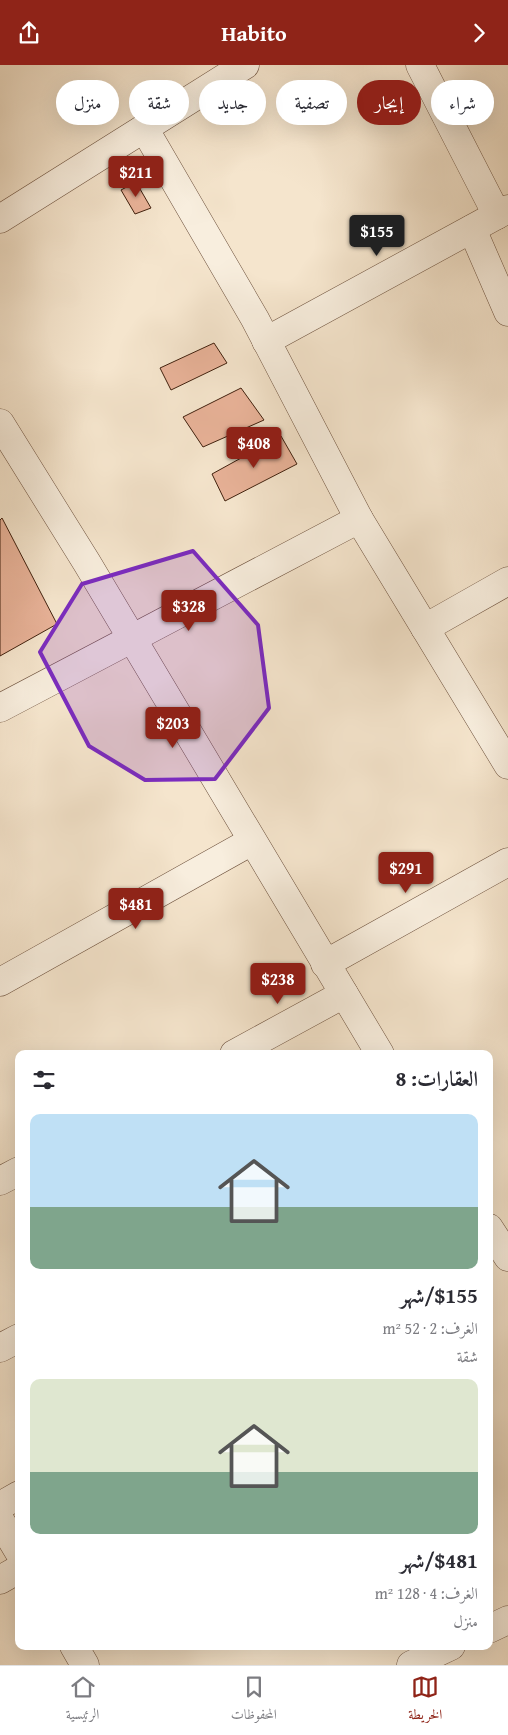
<!DOCTYPE html>
<html lang="ar">
<meta charset="utf-8">
<style>
:root{--surface:#fff;--page:#f2f2f3;--text:#2b2b33;--muted:#7c7c81;--line:#e1e1e2;--accent:#8f2418}
body{margin:0;font-family:"Gentium Book Plus",Amiri,serif;background:var(--page);color:var(--text);direction:rtl;height:100vh;display:flex;flex-direction:column;font-size:19px;white-space:nowrap}
*{box-sizing:border-box;margin:0}
p{font-size:16px;color:var(--muted)}
.icon{flex:none;width:28px;height:28px;fill:none;stroke:currentColor;stroke-width:2;stroke-linecap:round;stroke-linejoin:round}
.map{position:relative;flex:1;overflow:hidden;direction:ltr}
.sheet{position:absolute;left:15px;top:985px;width:478px;height:600px;display:flex;flex-direction:column;background:var(--surface);border-radius:10px;box-shadow:0 5px 20px #0002;direction:rtl}
.sheet>*{flex:none}
.banner{position:absolute;left:15px;top:15px;width:479px;height:45px;direction:rtl;display:flex;gap:10px}
.price{position:absolute;translate:-50% -42px;padding:0 11px;border-radius:5px;background:var(--accent);color:#fff;font-size:16px;line-height:32px;filter:drop-shadow(0 1px 2px #0008)}
.price::after{content:'';position:absolute;left:50%;top:30px;width:15px;height:11px;margin-left:-8px;background:inherit;clip-path:polygon(0 0,100% 0,50% 100%)}
.price.selected{background:#222;color:#fff}
ul{padding:0;list-style:none}
li{display:grid;align-content:center;gap:10px;height:265px;padding:0 15px}
li span{display:grid;place-items:center;height:155px;border-radius:10px;color:#555}
li>.icon{margin-inline-start:auto}
span .icon{width:90px;height:90px;fill:#fffc;stroke-width:1}
li b{font-size:21px}
h2{display:flex;justify-content:space-between;align-items:center;height:60px;padding:0 15px;font-size:21px}
.chip{padding:0 18px;border-radius:22px;background:var(--surface);box-shadow:0 5px 20px #0002;font-size:18px;line-height:45px}
.chip.selected{background:var(--accent);color:#fff}
header{display:flex;justify-content:space-between;align-items:center;height:65px;padding:0 15px;background:var(--accent);color:#fff;font-size:22px;font-weight:800}
.tab-bar{display:flex;justify-content:space-around;align-items:center;height:70px;border-top:1px solid var(--line);background:var(--surface);font-size:14px;color:var(--muted)}
.tab-bar a{display:grid;justify-items:center;gap:2px}
.tab-bar .selected{color:var(--accent)}
.map>svg:first-child{display:block}
.building{fill:#e8b298;stroke:#41210e}
.lines{fill:none;stroke-linecap:round;stroke-linejoin:round}
.minor-casing{stroke:#6e523e;stroke-width:29}
.tertiary-casing{stroke:#6e523e;stroke-width:29}
.minor{stroke:#f8eede;stroke-width:28}
.tertiary{stroke:#f8eede;stroke-width:28}
.marked{fill:#7b2cbf;fill-opacity:0.2;stroke:#7b2cbf;stroke-width:4;stroke-linejoin:round}
</style>
<header><svg class="icon" aria-label="forward" viewBox="0 0 24 24"><path d="M9 5l7 7-7 7"/></svg>Habito<svg class="icon" aria-label="share" viewBox="0 0 24 24"><path d="M12 15V3M7 8l5-5 5 5M5 13v7h14v-7"/></svg></header>
<div class="map">
<svg width="508" height="1600" viewBox="0 0 508 1600">
<rect width="100%" height="100%" fill="#f5e5cd"/>
<filter id="stains"><feTurbulence type="fractalNoise" baseFrequency=".004" numOctaves="4"/><feColorMatrix values="0 0 0 0 .2 0 0 0 0 .09 0 0 0 0 .02 0 0 0 .5 -.17"/></filter>
<radialGradient id="worn" r=".72"><stop offset=".6" stop-color="#630" stop-opacity="0"/><stop offset="1" stop-color="#630" stop-opacity=".3"/></radialGradient>
<g class="building">
<polygon points="136,117 151,143 135,149 121,125"/>
<polygon points="214,278 227,298 171,325 160,303"/>
<polygon points="241,323 264,355 203,382 183,352"/>
<polygon points="281,371 297,399 225,436 212,409"/>
<polygon points="2,453 57,559 0,591 0,455"/>
</g>
<g class="lines">
<g class="minor-casing">
<g id="minor">
<polyline points="420,0 497,150"/>
<polyline points="144,63 255,254 359,454 508,700"/>
<polyline points="472,164 508,247"/>
<polyline points="266,276 508,144"/>
<polyline points="425,563 508,516"/>
<polyline points="0,643 359,454"/>
<polyline points="325,899 508,797"/>
<polyline points="0,917 252,776"/>
<polyline points="234,989 344,929"/>
<polyline points="0,1116 19,1106"/>
<polyline points="0,1283 19,1273"/>
<polyline points="0,1441 19,1430"/>
<polyline points="0,1455 19,1487"/>
<polyline points="0,1515 19,1504"/>
<polyline points="489,1564 508,1555"/>
<polyline points="74,1581 85,1600"/>
<polyline points="411,1600 451,1581"/>
</g>
</g>
<g class="tertiary-casing">
<g id="tertiary">
<polyline points="0,154 245,0"/>
<polyline points="0,358 87,498 380,989"/>
<polyline points="489,1163 508,1192"/>
</g>
</g>
<use href="#minor" class="minor"/>
<use href="#tertiary" class="tertiary"/>
</g>
<path class="marked" d="M193 486 258 560 269 643 215 714 145 715 89 681 40 587 82 519Z"/>
<rect width="100%" height="100%" filter="url(#stains)"/>
<rect width="100%" height="100%" fill="url(#worn)"/>
</svg>
<b class="price" style="left:136px;top:133px">$211</b>
<b class="price selected" style="left:377px;top:192px">$155</b>
<b class="price" style="left:254px;top:404px">$408</b>
<b class="price" style="left:189px;top:567px">$328</b>
<b class="price" style="left:173px;top:684px">$203</b>
<b class="price" style="left:406px;top:829px">$291</b>
<b class="price" style="left:136px;top:865px">$481</b>
<b class="price" style="left:278px;top:940px">$238</b>
<div class="banner">
<a class="chip">شراء</a>
<a class="chip selected">إيجار</a>
<a class="chip">تصفية</a>
<a class="chip">جديد</a>
<a class="chip">شقة</a>
<a class="chip">منزل</a>
</div>
<section class="sheet">
<h2>العقارات: 8<svg class="icon" aria-label="filters" viewBox="0 0 24 24"><path d="M4 7h16M4 17h16"/><circle cx="9" cy="7" r="2"/><circle cx="15" cy="17" r="2"/></svg></h2>
<ul>
<li><span style="background:linear-gradient(#bfe0f5 60%,#7fa58c 0)"><svg class="icon" aria-label="home" viewBox="0 0 24 24"><path d="M3 11l9-7 9 7M6 9v11h12V9"/></svg></span><div><b>$155/شهر</b><p>الغرف: 2 · 52 m²</p><p>شقة</p></div></li>
<li><span style="background:linear-gradient(#dfe7d0 60%,#7fa58c 0)"><svg class="icon" aria-label="home" viewBox="0 0 24 24"><path d="M3 11l9-7 9 7M6 9v11h12V9"/></svg></span><div><b>$481/شهر</b><p>الغرف: 4 · 128 m²</p><p>منزل</p></div></li>
</ul>
</section>
</div>
<nav class="tab-bar">
<a class="selected"><svg class="icon" aria-label="map" viewBox="0 0 24 24"><path d="M3 6l6-2 6 2 6-2v14l-6 2-6-2-6 2zM9 4v14M15 6v14"/></svg>الخريطة</a>
<a><svg class="icon" aria-label="saved" viewBox="0 0 24 24"><path d="M7 4h10v16l-5-4-5 4z"/></svg>المحفوظات</a>
<a><svg class="icon" aria-label="home" viewBox="0 0 24 24"><path d="M3 11l9-7 9 7M6 9v11h12V9"/></svg>الرئيسية</a>
</nav>
